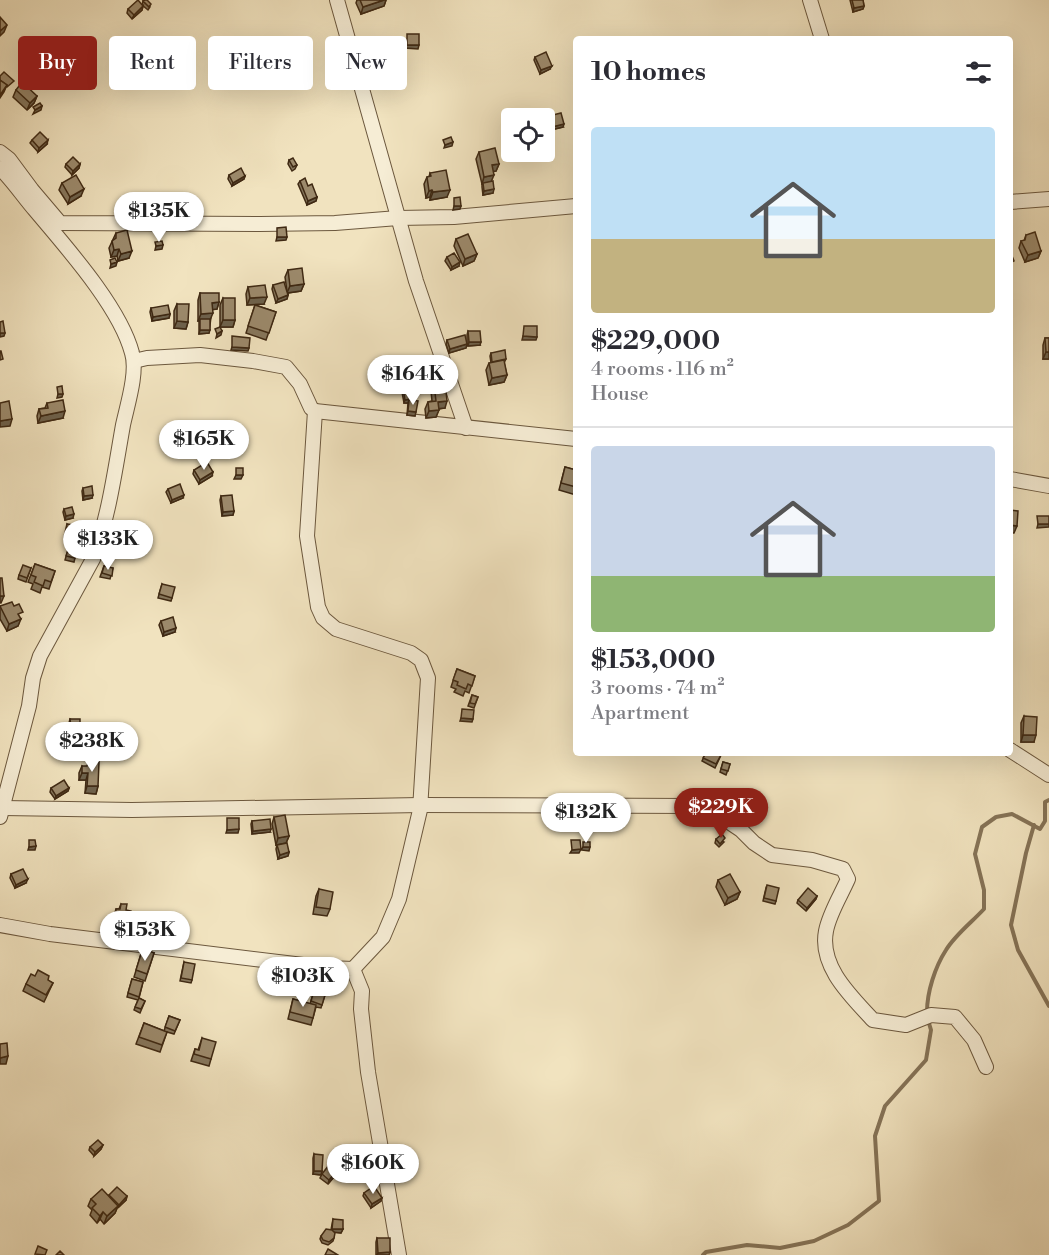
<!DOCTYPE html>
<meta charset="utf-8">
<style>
:root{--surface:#fff;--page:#f2f2f3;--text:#2b2b33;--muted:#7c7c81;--line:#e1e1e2;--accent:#8f2418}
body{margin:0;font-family:"Libre Bodoni",serif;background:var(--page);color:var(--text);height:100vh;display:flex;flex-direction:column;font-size:22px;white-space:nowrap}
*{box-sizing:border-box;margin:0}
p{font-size:20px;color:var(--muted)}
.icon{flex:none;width:33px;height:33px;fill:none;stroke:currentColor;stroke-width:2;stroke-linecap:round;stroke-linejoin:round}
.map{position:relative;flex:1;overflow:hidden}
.drawer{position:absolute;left:573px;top:36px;width:440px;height:720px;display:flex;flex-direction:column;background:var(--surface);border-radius:6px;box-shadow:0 6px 24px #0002}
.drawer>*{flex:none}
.guide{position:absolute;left:18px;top:36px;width:465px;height:54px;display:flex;gap:12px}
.fabs{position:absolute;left:501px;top:108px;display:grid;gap:12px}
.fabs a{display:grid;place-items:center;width:54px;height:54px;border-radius:6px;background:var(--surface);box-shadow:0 6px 24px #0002;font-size:30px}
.price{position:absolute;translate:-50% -51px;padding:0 14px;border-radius:21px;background:#fff;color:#222;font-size:20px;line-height:39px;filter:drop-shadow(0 2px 3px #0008)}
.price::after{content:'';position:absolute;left:50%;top:36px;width:18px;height:14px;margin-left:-9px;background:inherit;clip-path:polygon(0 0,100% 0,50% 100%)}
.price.on{background:var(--accent);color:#fff}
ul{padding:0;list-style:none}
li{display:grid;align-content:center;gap:12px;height:318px;padding:0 18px}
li+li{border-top:2px solid var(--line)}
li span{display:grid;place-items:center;height:186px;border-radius:6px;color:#555}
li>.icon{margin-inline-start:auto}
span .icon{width:108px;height:108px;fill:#fffc;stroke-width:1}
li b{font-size:26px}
h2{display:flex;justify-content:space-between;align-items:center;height:72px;padding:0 18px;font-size:26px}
.pill{padding:0 21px;border-radius:6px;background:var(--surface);box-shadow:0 6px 24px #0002;font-size:21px;line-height:54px}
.pill.on{background:var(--accent);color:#fff}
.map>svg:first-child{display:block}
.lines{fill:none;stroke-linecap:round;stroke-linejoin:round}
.stream{stroke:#857357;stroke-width:4}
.minor-casing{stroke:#6c583e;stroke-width:16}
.minor{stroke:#f6edd5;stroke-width:14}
.wall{fill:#86775d;stroke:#3f2913;stroke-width:1.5}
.shaded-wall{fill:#6d614c;stroke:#3f2913;stroke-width:1.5}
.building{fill:#9c8a6c;stroke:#3f2913;stroke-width:1.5}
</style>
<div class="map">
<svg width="1049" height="1255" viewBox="0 0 1049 1255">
<rect width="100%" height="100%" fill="#f1e3bf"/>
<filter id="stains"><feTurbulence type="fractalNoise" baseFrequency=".00333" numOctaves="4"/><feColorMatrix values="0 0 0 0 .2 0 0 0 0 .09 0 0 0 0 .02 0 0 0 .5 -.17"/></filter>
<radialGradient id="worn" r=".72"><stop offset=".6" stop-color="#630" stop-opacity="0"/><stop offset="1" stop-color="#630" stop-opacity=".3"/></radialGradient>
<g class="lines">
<g class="stream">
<polyline points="1034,825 1026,853 1011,925 1018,950 1049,1006"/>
<path d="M927 1012C927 992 935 967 946 950 955 935 972 922 984 909V890L975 854 982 827 996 817 1012 814 1040 829 1045 821V802L1049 800"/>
<polyline points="703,1255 706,1252 747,1245 780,1248 814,1241 848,1225 879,1201 875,1136 885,1106 926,1060 931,1030 928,1020"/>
</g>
<g class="minor-casing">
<g id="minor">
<polyline points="337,0 416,281 466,428"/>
<polyline points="810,0 822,39"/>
<polyline points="0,152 9,159 32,190 60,223 260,224 335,223 398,218 454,217 576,206"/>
<path d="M0 168C13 181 23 196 35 210 66 247 120 307 132 353 138 372 127 406 123 425 115 470 109 516 93 559L40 656 33 678 29 706 0 817"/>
<polyline points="1010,202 1049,199"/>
<polyline points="134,361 147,358 200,355 253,361 286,367 300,384 311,408 315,411 576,439"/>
<polyline points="315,411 307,536 318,607 323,618 336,629 411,653 421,660 428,678 420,810 399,899 383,937 353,969"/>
<polyline points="1010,479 1049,486"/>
<polyline points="1010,750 1049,775"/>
<path d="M3 808 132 810 420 805 692 806 723 818 741 830 754 843 772 855 812 860 843 869 848 879C841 895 829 914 826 931 819 967 852 997 873 1020L906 1025 931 1015 955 1017 974 1040 986 1067"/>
<polyline points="0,925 50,934 328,968 353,969 362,991 361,1009 368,1072 399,1255"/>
</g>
</g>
<use href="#minor" class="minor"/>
</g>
<g class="wall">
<polygon points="357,0 386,0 384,6 361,14 356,3"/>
<polygon points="850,0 863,0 864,6 863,9 853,12"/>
<polygon points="143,1 150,7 148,10 142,5"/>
<polygon points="143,6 142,10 132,19 127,13 128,9"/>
<polygon points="381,51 395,52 384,60 380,54"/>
<polygon points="535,57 550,69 540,74 534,60"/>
<polygon points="16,90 37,96 34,103 27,110 13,97"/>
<polygon points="545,117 563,127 546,131 544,123"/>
<polygon points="32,140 47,144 38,152 30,143"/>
<polygon points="479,152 499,164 496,171 493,171 491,181 493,193 483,195 482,187 482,184 476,159"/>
<polygon points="289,160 297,165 295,169 292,171 288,164"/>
<polygon points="66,164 80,164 79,168 72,175 65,167"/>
<polygon points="430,173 447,197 430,200 430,197 426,198 424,184 427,177 429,177"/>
<polygon points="229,175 245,176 244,179 232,186 228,179"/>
<polygon points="300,181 308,186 317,197 316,201 307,205 298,184"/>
<polygon points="62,183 81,196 68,204 59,190"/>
<polygon points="116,233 129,258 118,261 117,256 111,257 109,248"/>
<polygon points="1026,235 1041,251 1038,258 1025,262 1019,248 1021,241 1024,241"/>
<polygon points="456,239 477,254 474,261 463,266 454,246"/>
<polygon points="447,257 459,266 451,270 445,261"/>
<polygon points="288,270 304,284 301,291 288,293 288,295 287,299 276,303 272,289 273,285 287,291 285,277"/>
<polygon points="248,287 264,304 247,305 246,294"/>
<polygon points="200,293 219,302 217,309 212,309 209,333 199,334 199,321 198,321 198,300"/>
<polygon points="223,298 235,320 233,327 220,327 220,305"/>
<polygon points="177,304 188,322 186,329 174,328 174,311"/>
<polygon points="255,305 276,312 266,340 246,333"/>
<polygon points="151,308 170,314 169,318 152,321 150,312"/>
<polygon points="468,331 480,345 468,346 467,344 466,348 449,353 446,344 447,340 467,344 467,335"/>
<polygon points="1045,338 1049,338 1049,359 1043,359 1043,345"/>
<polygon points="491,353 506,359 504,363 507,375 504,382 489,385 486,370 489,363 491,363 490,356"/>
<polygon points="434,384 445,408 439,409 436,417 426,418 425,409 428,402 432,401 431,391"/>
<polygon points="403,389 415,398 415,416 407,415 408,403 404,403 402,392"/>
<polygon points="47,403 63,418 38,423 37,416 39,409 45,408"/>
<polygon points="565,467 576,470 576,495 559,490"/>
<polygon points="194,470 212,476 199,484 193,474"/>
<polygon points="83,488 92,498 83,500 82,491"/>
<polygon points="168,489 183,498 171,503 166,492"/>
<polygon points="221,496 234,511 233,515 222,516 220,500"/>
<polygon points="64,509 73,518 65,520 63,512"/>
<polygon points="67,524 81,536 80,540 64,537"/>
<polygon points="68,550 75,558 74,562 65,560"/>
<polygon points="35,564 55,571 49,589 42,587 40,593 31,589 33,584 28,582"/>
<polygon points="104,566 113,568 110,579 100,577"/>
<polygon points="31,568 26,582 18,579 19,575"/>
<polygon points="162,584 172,598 171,601 158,598"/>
<polygon points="0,606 20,619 18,626 7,631 0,619"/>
<polygon points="161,621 175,632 163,636 159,625"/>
<polygon points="457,669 475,676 469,693 465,691 463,696 454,692 456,689 451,687"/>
<polygon points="472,695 478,697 474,708 468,706"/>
<polygon points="1024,716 1034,742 1021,742 1021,723"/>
<polygon points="70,719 80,725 90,749 78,751 77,745 70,745 70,738 72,731 76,731 69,731 69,723"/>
<polygon points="706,753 722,753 715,768 702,761"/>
<polygon points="723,762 730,764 726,775 720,772"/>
<polygon points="82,766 98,786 96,794 85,793 86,780 79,780 79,773"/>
<polygon points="51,788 69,788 68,791 55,799 50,792"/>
<polygon points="274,817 289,836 286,843 276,845 272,824"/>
<polygon points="252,821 270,832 252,834 251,824"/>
<polygon points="716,839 724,842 719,847 715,843"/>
<polygon points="277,845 289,852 288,856 278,859 276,849"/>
<polygon points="11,874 26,883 15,888 10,878"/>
<polygon points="718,880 740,892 737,899 725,905 716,887"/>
<polygon points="766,888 776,901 775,904 763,901"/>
<polygon points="319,889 330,909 327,916 313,914 316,896"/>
<polygon points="817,896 816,899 806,911 797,903 798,900"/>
<polygon points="121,904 126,910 127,935 112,934 114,916 116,909 119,909"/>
<polygon points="154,953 145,981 134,977 141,954 145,955"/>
<polygon points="184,962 192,980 191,983 180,981"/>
<polygon points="35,976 53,983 44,1002 23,991 26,984"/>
<polygon points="132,979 143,982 139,998 145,1001 140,1013 134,1010 138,1000 127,997"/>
<polygon points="314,991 325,995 321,1008 316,1007 311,1025 288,1019 293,999 310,1004"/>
<polygon points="169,1016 180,1020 174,1034 167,1032 160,1052 136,1044 144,1023 164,1031"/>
<polygon points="202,1038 211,1059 209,1066 191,1061 195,1049 198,1050"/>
<polygon points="103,1145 101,1149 94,1156 89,1150 90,1147"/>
<polygon points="314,1154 322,1171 321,1175 313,1174 313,1158"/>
<polygon points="340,1167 339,1171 328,1184 320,1178 322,1174"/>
<polygon points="364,1193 381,1201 371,1208 363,1196"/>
<polygon points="109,1195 127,1196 126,1200 117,1208 115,1213 104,1224 100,1219 97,1223 90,1215 92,1210 88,1206 91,1199 108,1196"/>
<polygon points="333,1219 343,1229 341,1233 334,1232 334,1238 333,1241 328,1245 322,1243 320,1239 321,1236 331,1230"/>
<polygon points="377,1238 390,1252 389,1255 376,1255 376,1242"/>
</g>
<g class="shaded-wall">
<polygon points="384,0 386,0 384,6 361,14 363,7"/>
<polygon points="143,6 142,10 132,19 134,15"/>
<polygon points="864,6 863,9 853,12 854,8"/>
<polygon points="7,25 4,32 0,36 0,31"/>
<polygon points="407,45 419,45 418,49 405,48"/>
<polygon points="396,48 395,52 384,60 386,57"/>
<polygon points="552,66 550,69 540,74 541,70"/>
<polygon points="7,85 4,92 0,98 0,95"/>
<polygon points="37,96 34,103 27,110 30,103"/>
<polygon points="42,106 41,110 33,114 35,110"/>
<polygon points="564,124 563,127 546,131 548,128"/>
<polygon points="48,140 47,144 38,152 39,148"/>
<polygon points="453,142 452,146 444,148 445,145"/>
<polygon points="80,164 79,168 72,175 73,171"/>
<polygon points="499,164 496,171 489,172 492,165"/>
<polygon points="494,175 491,182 482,184 484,177"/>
<polygon points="245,176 244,179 232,186 233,183"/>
<polygon points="84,189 81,196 68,204 70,197"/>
<polygon points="494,189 493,193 483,195 484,191"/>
<polygon points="432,190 430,197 426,198 429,191"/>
<polygon points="450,190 447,197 430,200 433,192"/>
<polygon points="317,197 316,201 307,205 308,201"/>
<polygon points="454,206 461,206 460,209 453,210"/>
<polygon points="277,237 287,237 286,240 276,241"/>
<polygon points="163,245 162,249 155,250 156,246"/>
<polygon points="119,249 117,256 111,257 114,250"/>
<polygon points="132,251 129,258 118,261 121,254"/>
<polygon points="1041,251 1038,258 1025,262 1028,255"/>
<polygon points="477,254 474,261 463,266 465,259"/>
<polygon points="117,262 116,266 110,268 111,264"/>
<polygon points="460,262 459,266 451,270 452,267"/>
<polygon points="304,284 301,291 287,293 290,286"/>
<polygon points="288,295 287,299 276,303 278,299"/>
<polygon points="267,297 264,304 247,305 250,298"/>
<polygon points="219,302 217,309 210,310 212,303"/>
<polygon points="213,313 210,320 198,321 201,314"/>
<polygon points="170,314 169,318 152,321 153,317"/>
<polygon points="223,320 235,320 233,327 220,327"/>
<polygon points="177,321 188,322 186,329 174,328"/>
<polygon points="200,330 210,330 209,333 199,334"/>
<polygon points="222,331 221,335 216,338 217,334"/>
<polygon points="0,333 5,333 4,336 0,337"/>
<polygon points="523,336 537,337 536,340 522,340"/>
<polygon points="469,342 481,342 480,345 468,346"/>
<polygon points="467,344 466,348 449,353 450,349"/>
<polygon points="232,347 249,348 248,351 231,350"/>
<polygon points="1046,352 1049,352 1049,359 1043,359"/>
<polygon points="507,375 504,382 489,385 492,378"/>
<polygon points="58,394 63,394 62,397 57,398"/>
<polygon points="415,398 414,402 409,400 408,403 404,403 405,400"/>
<polygon points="447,401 445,408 435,409 438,402"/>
<polygon points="439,410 436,417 426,418 429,411"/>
<polygon points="65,411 63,418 38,423 41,416"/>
<polygon points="408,411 416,412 415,416 407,415"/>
<polygon points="12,419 10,426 0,427 0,421"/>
<polygon points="213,472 212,476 199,484 200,480"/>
<polygon points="236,475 243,475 241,479 234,479"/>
<polygon points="93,495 92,498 83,500 84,496"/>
<polygon points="184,495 183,498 171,503 172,500"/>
<polygon points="234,511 233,515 222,516 223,512"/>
<polygon points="74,514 73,518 65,520 66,516"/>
<polygon points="1038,524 1049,524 1049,527 1037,528"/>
<polygon points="1010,525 1017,526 1014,533 1010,533"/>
<polygon points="0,596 4,596 1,603 0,603"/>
<polygon points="21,619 18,626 7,631 9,624"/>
<polygon points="176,628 175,632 163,636 164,632"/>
<polygon points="461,718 473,719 472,722 460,721"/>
<polygon points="71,727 78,727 76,731 69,731"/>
<polygon points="1023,735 1036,735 1034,742 1021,742"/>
<polygon points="73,738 80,738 77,745 70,745"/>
<polygon points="92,742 90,749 78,751 80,744"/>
<polygon points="82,773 88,773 86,780 79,780"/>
<polygon points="87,786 98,786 96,794 85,793"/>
<polygon points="69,788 68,791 55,799 56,796"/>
<polygon points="239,829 238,833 226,833 227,830"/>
<polygon points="271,829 270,832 252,834 253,831"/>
<polygon points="289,836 286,843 276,845 278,838"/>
<polygon points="36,846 35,850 28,850 29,847"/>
<polygon points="583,847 590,847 589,851 581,850"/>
<polygon points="581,849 579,853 570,853 572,850"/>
<polygon points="289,852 288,856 278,859 280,855"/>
<polygon points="28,879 26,883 15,888 16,885"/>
<polygon points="740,892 737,899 725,905 728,898"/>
<polygon points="817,896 816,899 806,911 807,908"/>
<polygon points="115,927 129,928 127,935 112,934"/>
<polygon points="8,1056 6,1064 0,1064 0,1058"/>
<polygon points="103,1145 101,1149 94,1156 95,1152"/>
<polygon points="340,1167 339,1171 328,1184 329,1180"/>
<polygon points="314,1171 322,1171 321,1175 313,1174"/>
<polygon points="127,1196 126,1200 118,1208 119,1205"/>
<polygon points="382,1198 381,1201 371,1208 372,1204"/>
<polygon points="118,1206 115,1213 104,1224 107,1216"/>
<polygon points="103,1212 100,1219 97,1223 100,1216"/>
<polygon points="332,1229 343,1229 341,1233 331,1232"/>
<polygon points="390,1252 389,1255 377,1255 378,1253"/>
</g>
<g class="building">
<polygon points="138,0 143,6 134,15 128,9"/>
<polygon points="145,0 147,0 151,4 149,7 143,1"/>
<polygon points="360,0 384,0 363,7"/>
<polygon points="852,0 863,0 864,6 854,8"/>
<polygon points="0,17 7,25 0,31"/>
<rect x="407" y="34" width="12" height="11"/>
<polygon points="392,42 396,48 386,57 381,51"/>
<polygon points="546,52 552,66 541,70 535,57"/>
<polygon points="4,72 14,81 7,87 6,86 7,85 0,80 0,76"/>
<polygon points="0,80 7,85 0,95"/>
<polygon points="22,82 37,96 30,103 16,90"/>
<polygon points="40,103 42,106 35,110 33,107"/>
<polygon points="561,113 564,124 548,128 545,117"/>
<polygon points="40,132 48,140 39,148 32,140"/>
<polygon points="451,137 453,142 445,145 443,140"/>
<polygon points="495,148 499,164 492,165 494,175 484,177 479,152"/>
<polygon points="73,157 80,164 73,171 66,164"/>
<polygon points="293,158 297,165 293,167 289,160"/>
<polygon points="241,168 245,176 233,183 229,175"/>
<polygon points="446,170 450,190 433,192 432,190 429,191 427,177 431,176 430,173"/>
<polygon points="76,175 84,189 70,197 62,183"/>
<polygon points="305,178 308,186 312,184 317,197 308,201 300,181"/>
<polygon points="493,181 494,189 484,191 483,183"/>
<polygon points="460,197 461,206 454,206 454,198"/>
<polygon points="286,227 287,237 277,237 277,228"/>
<polygon points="127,230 132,251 121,254 119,249 114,250 112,241 116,238 116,233"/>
<polygon points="1035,232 1041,251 1028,255 1021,241 1025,240 1026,235"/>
<polygon points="468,234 477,254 465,259 456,239"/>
<polygon points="162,241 163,245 156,246 155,242"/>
<polygon points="1010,251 1014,261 1010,263"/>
<polygon points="454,253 460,262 452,267 447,257"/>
<polygon points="115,258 117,262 111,264 110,260"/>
<polygon points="302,268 304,284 290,286 288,270"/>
<polygon points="284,282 288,295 278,299 273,285"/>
<polygon points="265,285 267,297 250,298 248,287"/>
<polygon points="200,293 219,293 219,302 212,303 213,313 201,314"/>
<rect x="223" y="298" width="12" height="22"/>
<polygon points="177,304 189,304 188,322 177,321"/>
<polygon points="168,305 170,314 153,317 151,308"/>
<polygon points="255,305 276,312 269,333 248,326"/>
<rect x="200" y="319" width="10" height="11"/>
<polygon points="3,321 5,333 0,333 0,322"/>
<polygon points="524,326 537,326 537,337 523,336"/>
<polygon points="220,327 222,331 217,334 215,329"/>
<polygon points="468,331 480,331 481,342 469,342"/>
<polygon points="465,335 467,344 450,349 447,340"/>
<polygon points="232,336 250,338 249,348 232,347"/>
<polygon points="1045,338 1049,338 1049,352 1046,352"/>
<polygon points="505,350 506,359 492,362 491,353"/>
<polygon points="0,351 1,351 3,359 0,360"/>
<polygon points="504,360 507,375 492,378 489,363"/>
<polygon points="445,382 447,401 438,402 439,410 429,411 428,402 436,401 434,384"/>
<polygon points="62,386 63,394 58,394 57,387"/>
<polygon points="413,387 415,398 405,400 403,389"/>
<polygon points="63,400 65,411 41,416 39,409 48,408 47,403"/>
<polygon points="409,400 418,401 416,412 408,411"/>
<polygon points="9,401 12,419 0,421 0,403"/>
<polygon points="207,462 213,472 200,480 194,470"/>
<polygon points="565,467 576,470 576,487 561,483"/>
<rect x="236" y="468" width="7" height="7"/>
<polygon points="180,484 184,495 172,500 168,489"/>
<polygon points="92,486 93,495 84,496 83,488"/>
<polygon points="232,495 234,511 223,512 221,496"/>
<polygon points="72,507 74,514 66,516 64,509"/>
<polygon points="1010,510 1018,511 1017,526 1010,525"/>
<polygon points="1037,516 1049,516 1049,524 1038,524"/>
<polygon points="67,524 83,526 81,536 66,534"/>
<polygon points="68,550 76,553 75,558 66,556"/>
<polygon points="35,564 55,571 51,582 45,580 43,586 34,582 36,577 31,575"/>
<polygon points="23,565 31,568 27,578 19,575"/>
<polygon points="104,566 113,568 112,576 102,573"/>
<polygon points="0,578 2,578 4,596 0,596"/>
<polygon points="162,584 175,587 172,598 159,594"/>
<polygon points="12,602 14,606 19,604 23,612 18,614 21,619 9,624 0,606"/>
<polygon points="173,617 176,628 164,632 161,621"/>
<polygon points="457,669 475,676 472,686 468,684 466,689 457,685 458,682 453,680"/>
<polygon points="472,695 478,697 475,704 470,703"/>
<polygon points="462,709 474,710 473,719 461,718"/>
<polygon points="1024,716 1037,717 1036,735 1023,735"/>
<polygon points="70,719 80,719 80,725 78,726 78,727 71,727"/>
<polygon points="90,724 92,742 80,744 80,738 73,738 72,731 79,731 78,726"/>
<polygon points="706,753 722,753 716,764 703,758"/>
<polygon points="89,761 99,762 98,786 87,786 88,773 82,773 82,766 87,766"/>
<polygon points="723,762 730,764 728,771 721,769"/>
<polygon points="64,780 69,788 56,796 51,788"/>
<polygon points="285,815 289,836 278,838 274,817"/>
<polygon points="227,818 239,818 239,829 227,830"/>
<polygon points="270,819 271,829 253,831 252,821"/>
<polygon points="722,834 725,838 720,844 716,839"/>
<polygon points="29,840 35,840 36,846 29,847"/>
<polygon points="571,840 580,840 581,849 572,850"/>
<rect x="583" y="842" width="7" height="5"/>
<polygon points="287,843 289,852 280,855 277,845"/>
<polygon points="23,869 28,879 16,885 11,874"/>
<polygon points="730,874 740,892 728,898 718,880"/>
<polygon points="767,885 779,888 776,901 764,898"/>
<polygon points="808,888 817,896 807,908 798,900"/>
<polygon points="319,889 333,892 330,909 316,907"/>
<polygon points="121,904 127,904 126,910 131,911 129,928 115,927 116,909 120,909"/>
<polygon points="147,950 154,953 147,974 136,970 141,954 145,955"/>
<polygon points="184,962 195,964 192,980 181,978"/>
<polygon points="38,970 49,976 48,980 53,983 46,995 26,984 31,974 35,976"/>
<polygon points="132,979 143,982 139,997 128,993"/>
<polygon points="314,991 325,995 322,1005 311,1001"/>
<polygon points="139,998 145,1001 141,1009 135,1007"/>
<polygon points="293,999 316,1005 313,1018 290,1012"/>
<polygon points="169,1016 180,1020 175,1031 165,1027"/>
<polygon points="144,1023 167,1032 162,1045 139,1037"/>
<polygon points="202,1038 216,1042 211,1059 194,1054 195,1049 199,1050"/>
<polygon points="7,1043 8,1056 0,1058 0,1044"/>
<polygon points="98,1140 103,1145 95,1152 90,1147"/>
<polygon points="314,1154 323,1155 322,1171 314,1171"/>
<polygon points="332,1161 340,1167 329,1180 322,1174"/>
<polygon points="374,1186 382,1198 372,1204 364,1193"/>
<polygon points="117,1187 127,1196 119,1205 109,1195"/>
<polygon points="102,1189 118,1206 107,1216 103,1212 100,1216 92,1208 96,1204 91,1199"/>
<polygon points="333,1219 343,1220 343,1229 332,1229"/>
<polygon points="326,1229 332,1230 335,1233 334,1238 329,1242 323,1240 321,1236"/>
<polygon points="377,1238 390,1238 390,1252 378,1253"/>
<polygon points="38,1246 47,1250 45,1255 35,1254"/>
<polygon points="328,1249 338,1255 325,1255"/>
<polygon points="60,1251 64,1255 56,1255"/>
</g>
<rect width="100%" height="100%" filter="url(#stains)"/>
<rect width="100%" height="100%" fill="url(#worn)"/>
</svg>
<div class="fabs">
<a><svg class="icon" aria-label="locate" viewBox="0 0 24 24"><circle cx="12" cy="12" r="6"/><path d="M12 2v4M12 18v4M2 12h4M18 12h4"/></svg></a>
</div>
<b class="price" style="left:159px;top:243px">$135K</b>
<b class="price" style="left:413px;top:406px">$164K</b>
<b class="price" style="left:204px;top:471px">$165K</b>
<b class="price" style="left:108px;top:571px">$133K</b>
<b class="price" style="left:92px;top:773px">$238K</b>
<b class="price on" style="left:721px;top:839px">$229K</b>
<b class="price" style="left:586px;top:844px">$132K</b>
<b class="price" style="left:145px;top:962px">$153K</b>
<b class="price" style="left:303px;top:1008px">$103K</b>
<b class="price" style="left:373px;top:1195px">$160K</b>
<div class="guide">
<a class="pill on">Buy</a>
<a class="pill">Rent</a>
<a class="pill">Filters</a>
<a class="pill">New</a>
</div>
<section class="drawer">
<h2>10 homes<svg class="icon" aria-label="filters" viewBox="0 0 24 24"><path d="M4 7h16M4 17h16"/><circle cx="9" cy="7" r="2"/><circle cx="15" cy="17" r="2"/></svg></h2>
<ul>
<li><span style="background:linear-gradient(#bfe0f5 60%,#c2b280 0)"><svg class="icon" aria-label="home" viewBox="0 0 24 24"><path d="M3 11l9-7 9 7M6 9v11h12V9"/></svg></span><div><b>$229,000</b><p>4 rooms · 116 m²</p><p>House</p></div></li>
<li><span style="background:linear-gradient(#c9d6e8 70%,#8fb573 0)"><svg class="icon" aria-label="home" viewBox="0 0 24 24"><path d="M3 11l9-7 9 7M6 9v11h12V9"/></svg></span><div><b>$153,000</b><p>3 rooms · 74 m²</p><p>Apartment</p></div></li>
</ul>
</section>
</div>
